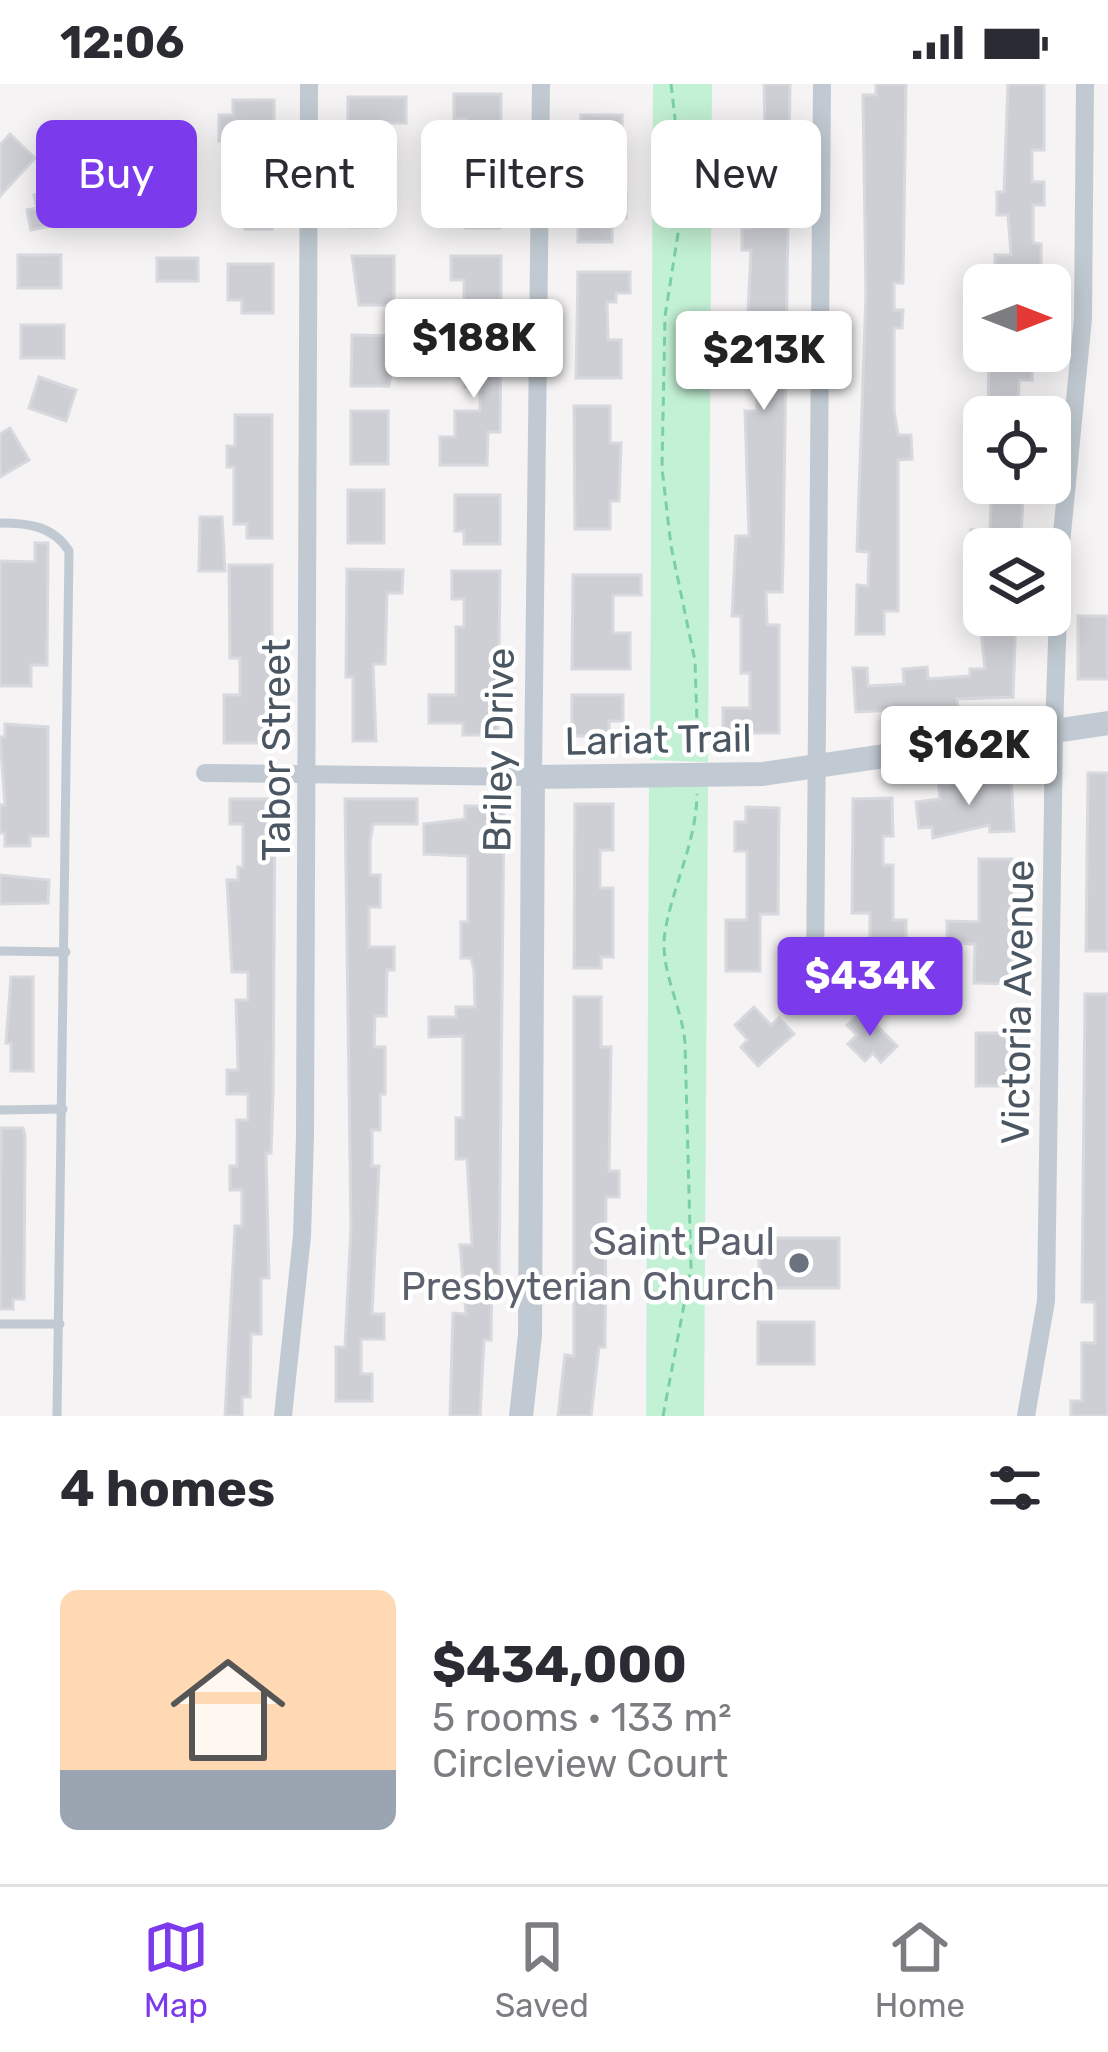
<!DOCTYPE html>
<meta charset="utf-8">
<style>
:root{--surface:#fff;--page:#f7f7f7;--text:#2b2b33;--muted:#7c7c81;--line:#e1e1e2;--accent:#7c3aed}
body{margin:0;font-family:Rubik,sans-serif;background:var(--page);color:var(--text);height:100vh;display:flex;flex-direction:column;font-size:45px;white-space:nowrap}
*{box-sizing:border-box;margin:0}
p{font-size:39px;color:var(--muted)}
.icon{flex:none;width:66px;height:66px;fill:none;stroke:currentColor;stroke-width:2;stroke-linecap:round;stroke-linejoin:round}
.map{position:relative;height:1332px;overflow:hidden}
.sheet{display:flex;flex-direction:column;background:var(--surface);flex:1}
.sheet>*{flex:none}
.banner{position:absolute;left:36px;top:36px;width:1038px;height:108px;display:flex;gap:24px}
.needle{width:78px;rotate:90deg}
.controls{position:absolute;left:963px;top:180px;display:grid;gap:24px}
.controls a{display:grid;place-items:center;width:108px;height:108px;border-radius:18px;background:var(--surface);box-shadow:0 6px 30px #0003;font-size:60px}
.price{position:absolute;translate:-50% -102px;padding:0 27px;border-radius:12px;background:#fff;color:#222;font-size:39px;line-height:78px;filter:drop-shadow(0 3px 6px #0008)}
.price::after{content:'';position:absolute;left:50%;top:72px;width:36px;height:27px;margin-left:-18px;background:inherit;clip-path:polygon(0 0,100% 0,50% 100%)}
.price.on{background:var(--accent);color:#fff}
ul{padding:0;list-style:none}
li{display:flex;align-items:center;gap:36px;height:300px;padding:0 60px}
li+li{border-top:3px solid var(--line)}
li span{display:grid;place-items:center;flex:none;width:336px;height:240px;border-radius:18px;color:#555}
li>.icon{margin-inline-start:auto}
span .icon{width:144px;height:144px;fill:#fffc;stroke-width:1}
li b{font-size:51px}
h2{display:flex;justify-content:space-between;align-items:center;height:144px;padding:0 60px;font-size:51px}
.pill{padding:0 42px;border-radius:18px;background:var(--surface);box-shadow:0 6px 30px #0003;font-size:42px;line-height:108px}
.pill.on{background:var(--accent);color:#fff}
.status{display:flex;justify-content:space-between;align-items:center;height:84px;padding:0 60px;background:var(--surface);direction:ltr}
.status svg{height:33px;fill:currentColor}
.dock{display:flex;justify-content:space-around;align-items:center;height:168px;border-top:3px solid var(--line);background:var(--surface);font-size:33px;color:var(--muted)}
.dock a{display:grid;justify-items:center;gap:6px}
.dock .on{color:var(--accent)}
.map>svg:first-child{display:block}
.green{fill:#c3f1d5}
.building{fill:#cdcfd5;stroke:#d7d9de;stroke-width:3}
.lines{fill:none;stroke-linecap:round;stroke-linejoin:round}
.path{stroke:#7ad0a6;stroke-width:3;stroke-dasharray:9 6;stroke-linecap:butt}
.service{stroke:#c1cad2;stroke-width:9}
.minor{stroke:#c1cad2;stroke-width:18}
.tertiary{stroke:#c1cad2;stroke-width:24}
.worship-dot{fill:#6b7280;stroke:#fff;stroke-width:4.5}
.labels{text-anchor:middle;stroke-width:9;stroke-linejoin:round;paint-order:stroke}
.street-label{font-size:39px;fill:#4a5661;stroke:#fff}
.worship-label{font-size:39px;fill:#5b616d;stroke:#fff;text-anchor:end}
</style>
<div class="status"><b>12:06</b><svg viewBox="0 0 49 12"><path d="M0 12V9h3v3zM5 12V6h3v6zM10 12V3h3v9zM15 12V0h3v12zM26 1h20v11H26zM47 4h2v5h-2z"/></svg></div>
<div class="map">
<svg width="1108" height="1332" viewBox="0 0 1108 1332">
<rect width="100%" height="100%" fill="#f5f3f3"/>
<g class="green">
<polygon points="653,0 712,0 708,678 650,676"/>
<polygon points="649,702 708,702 704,1332 646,1332"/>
</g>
<g class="building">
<polygon points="764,0 790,0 783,477 782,508 766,508 767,541 779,541 779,649 723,649 723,624 750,624 750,589 741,589 741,532 732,532 736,452 749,452 745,327 757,327 757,248 747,248 751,166 742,166 742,144 752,144 752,116 739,116 739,55 753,55 753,46 765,46"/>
<polygon points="876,0 906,0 903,199 894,199 894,226 903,226 902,244 894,244 894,326 898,351 911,351 912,375 898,376 898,527 884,527 884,550 856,550 857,501 868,502 869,468 857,467 866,210 863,11 876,11"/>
<polygon points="1008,0 1044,0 1044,66 1032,66 1032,98 1044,98 1044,121 1033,121 1033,159 1041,160 1041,201 995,201 995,171 1011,171 1008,131 997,131 997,108 1004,108"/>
<polygon points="454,10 501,10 500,144 466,144 466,113 453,113 453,87 466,87 466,35 454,35"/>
<polygon points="348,13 406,13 406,39 381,39 381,63 348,63"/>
<polygon points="233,16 274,16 274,57 219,57 219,31 233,31"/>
<polygon points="581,31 622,31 622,55 610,55 610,82 576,82"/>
<polygon points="10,50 35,74 0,112 0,61"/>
<rect x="120" y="57" width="38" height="22"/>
<polygon points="230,87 272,87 272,145 245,145 245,132 230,132"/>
<polygon points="349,89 390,89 390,130 377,130 377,143 349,143"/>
<polygon points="68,104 75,137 31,146 27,126 37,124 34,111"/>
<polygon points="578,109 626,109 626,134 612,134 612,158 578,158"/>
<rect x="18" y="171" width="43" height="33"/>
<polygon points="352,172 394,172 394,221 359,221"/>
<polygon points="451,172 501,172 501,223 464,223 464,196 451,196"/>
<rect x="157" y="174" width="41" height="23"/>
<polygon points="228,180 273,180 273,229 242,229 242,216 228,216"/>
<polygon points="578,188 630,188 630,209 616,209 616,218 607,218 608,256 621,256 621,294 576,294"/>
<rect x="21" y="241" width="43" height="33"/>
<polygon points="352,251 396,252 389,302 351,302"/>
<polygon points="442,257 501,257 500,348 488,348 487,381 440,381 440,353 455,353 455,327 480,327 480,303 465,303 465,282 442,282"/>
<polygon points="989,273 1032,273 1032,296 1019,296 1018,333 988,333"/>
<polygon points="39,293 76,306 66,337 29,324"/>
<polygon points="574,322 610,322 610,359 621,359 619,417 610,417 610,445 575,445"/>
<rect x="351" y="327" width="37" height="53"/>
<polygon points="235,331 272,331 272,454 247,454 247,440 234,440 234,383 227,383 227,362 235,362"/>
<polygon points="10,344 29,376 0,393 0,350"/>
<polygon points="992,399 1024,399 1020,465 971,468 971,446 990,446"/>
<rect x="348" y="406" width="36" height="53"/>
<polygon points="455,411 500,411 500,460 464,460 464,447 455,447"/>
<polygon points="200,433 222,433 225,487 199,487"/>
<polygon points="35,459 48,459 47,581 31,581 31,602 0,602 0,477 35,478"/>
<polygon points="229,481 272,481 272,659 224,659 224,611 240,611 240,574 230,574"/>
<polygon points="347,485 403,486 402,509 387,509 385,580 373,580 376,657 353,657 353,593 346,593"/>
<polygon points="452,487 500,487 498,651 463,651 463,639 429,639 429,611 456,611 456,543 464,543 464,515 452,515"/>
<polygon points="573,491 641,491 641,511 613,511 613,549 630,549 630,585 572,585"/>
<polygon points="979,531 1016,531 1013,613 957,615 958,623 856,628 853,584 867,584 868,602 904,600 903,585 927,583 928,595 970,592 970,585 985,585"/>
<rect x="1078" y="532" width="30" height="63"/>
<polygon points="572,611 623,611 623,637 609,637 609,652 572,652"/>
<polygon points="5,640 48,643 48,752 30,752 30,762 5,762 5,749 0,749 0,721 5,721 0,653 5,653"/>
<polygon points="1088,689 1108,689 1108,867 1086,867"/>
<polygon points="1011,693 1014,747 990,748 989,741 933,754 932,743 919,744 916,718 940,715 939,701"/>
<polygon points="892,714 893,752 883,752 883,781 893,781 893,836 906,836 906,888 870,888 870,829 852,829 853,715"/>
<polygon points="230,715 275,715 273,1010 271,1069 266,1069 269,1194 261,1194 261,1250 251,1250 250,1313 242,1313 242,1332 225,1332 235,1142 242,1142 242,1106 230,1106 230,1082 237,1082 237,1036 248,1036 248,1010 227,1010 227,986 238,986 236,916 248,916 248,888 232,888 227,796 238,796 238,783 243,783 243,740 230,740"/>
<polygon points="345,715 417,715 417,740 373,740 370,758 370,791 380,791 380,823 369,823 369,863 394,863 394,886 387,886 386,932 375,932 374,963 385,963 385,1010 380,1010 380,1046 372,1046 372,1082 379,1082 372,1230 384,1230 384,1255 361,1255 361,1290 372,1290 372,1317 336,1317 336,1263 345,1263 351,1144"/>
<polygon points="575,720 613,720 613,766 600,766 600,804 613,804 613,873 601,873 601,884 574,884"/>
<polygon points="465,722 504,722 499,1196 492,1196 491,1256 484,1256 480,1332 450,1332 453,1229 466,1230 460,1161 472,1161 467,1075 456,1075 456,1034 463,1034 463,952 429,953 429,933 456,933 456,923 475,923 474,886 471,874 461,874 461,838 468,838 468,772 424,770 424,740 465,735"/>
<polygon points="746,723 779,724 778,830 760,830 760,887 726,887 726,836 747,836 747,767 735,767 735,738 746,738"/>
<polygon points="979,775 1012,775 1012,900 974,899 975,860 947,859 947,837 979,838"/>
<polygon points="0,791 49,796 48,819 0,820"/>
<polygon points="11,893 33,893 33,987 11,987 11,959 6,959"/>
<polygon points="1085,910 1108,910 1108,1332 1071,1332 1071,1317 1082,1317 1082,1259 1095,1259 1095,1218 1082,1218"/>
<polygon points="574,913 601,913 601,963 611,963 609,1087 619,1087 619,1113 606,1113 605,1263 599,1263 591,1332 558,1332 565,1271 574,1272"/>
<polygon points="754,923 771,941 779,934 794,950 758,982 741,963 748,956 735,941"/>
<polygon points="862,927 897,962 881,978 873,969 865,977 848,960 857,951 847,941"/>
<rect x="976" y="949" width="37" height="53"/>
<polygon points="1,1044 23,1044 25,1052 24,1215 13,1215 13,1225 0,1225"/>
<rect x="759" y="1154" width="80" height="50"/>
<rect x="758" y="1238" width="56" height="42"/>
</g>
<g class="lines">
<g class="path">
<polyline points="671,0 684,112 665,232 662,384 671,462 695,577 698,670"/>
<path d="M663 1332 691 1184 685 959C682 922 659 885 665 848 673 800 696 760 697 710"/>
</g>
<g class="service">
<path d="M0 439C29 439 53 442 69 467L57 1332"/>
<polyline points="0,867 66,868"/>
<polyline points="0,1026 63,1025"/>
<polyline points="0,1240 60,1240"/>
</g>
<g class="minor">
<polyline points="205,689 533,693 541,0"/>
<polyline points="815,895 822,0"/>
<polyline points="283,1332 302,1152 305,1052 309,0"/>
<polyline points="1026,1332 1046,1217 1054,646 1060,470 1083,234 1085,0"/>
</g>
<polyline class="tertiary" points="521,1332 530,1251 533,693 763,690 1108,639"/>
</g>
<circle class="worship-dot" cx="799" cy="1179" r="12"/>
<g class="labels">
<g class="street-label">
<text transform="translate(658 655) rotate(-1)" y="14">Lariat Trail</text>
<text transform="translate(276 666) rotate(-90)" y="14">Tabor Street</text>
<text transform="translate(498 666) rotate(-89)" y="14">Briley Drive</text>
<text transform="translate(1017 918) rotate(-89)" y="14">Victoria Avenue</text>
</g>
<g class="worship-label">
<text x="775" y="1171">Saint Paul<tspan x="775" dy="45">Presbyterian Church</tspan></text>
</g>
</g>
</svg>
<div class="controls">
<a><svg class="needle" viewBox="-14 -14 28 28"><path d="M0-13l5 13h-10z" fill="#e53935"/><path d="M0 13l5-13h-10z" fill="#7c7c81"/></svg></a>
<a><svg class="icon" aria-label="locate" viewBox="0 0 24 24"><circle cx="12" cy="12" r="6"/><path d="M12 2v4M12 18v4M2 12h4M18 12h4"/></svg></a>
<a><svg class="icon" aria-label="layers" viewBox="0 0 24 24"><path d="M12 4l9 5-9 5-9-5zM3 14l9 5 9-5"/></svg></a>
</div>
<b class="price" style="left:474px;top:317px">$188K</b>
<b class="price" style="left:764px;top:329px">$213K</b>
<b class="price" style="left:969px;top:724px">$162K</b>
<b class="price on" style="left:870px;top:955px">$434K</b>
<div class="banner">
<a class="pill on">Buy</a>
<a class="pill">Rent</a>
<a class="pill">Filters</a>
<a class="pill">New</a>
</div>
</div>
<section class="sheet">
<h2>4 homes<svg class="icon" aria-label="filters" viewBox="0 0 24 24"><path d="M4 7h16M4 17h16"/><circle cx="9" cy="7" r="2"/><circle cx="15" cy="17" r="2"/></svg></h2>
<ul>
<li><span style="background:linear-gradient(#ffd9b3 75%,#9aa5b1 0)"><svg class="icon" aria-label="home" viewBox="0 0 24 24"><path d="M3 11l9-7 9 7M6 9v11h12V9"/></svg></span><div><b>$434,000</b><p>5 rooms · 133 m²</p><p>Circleview Court</p></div></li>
</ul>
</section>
<nav class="dock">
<a class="on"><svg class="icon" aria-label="map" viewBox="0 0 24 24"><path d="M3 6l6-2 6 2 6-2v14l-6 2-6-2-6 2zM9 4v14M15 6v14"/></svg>Map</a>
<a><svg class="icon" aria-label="saved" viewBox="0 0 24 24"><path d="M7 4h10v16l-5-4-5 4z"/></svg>Saved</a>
<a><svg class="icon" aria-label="home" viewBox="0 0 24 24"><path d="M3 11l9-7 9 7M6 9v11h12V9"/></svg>Home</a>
</nav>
